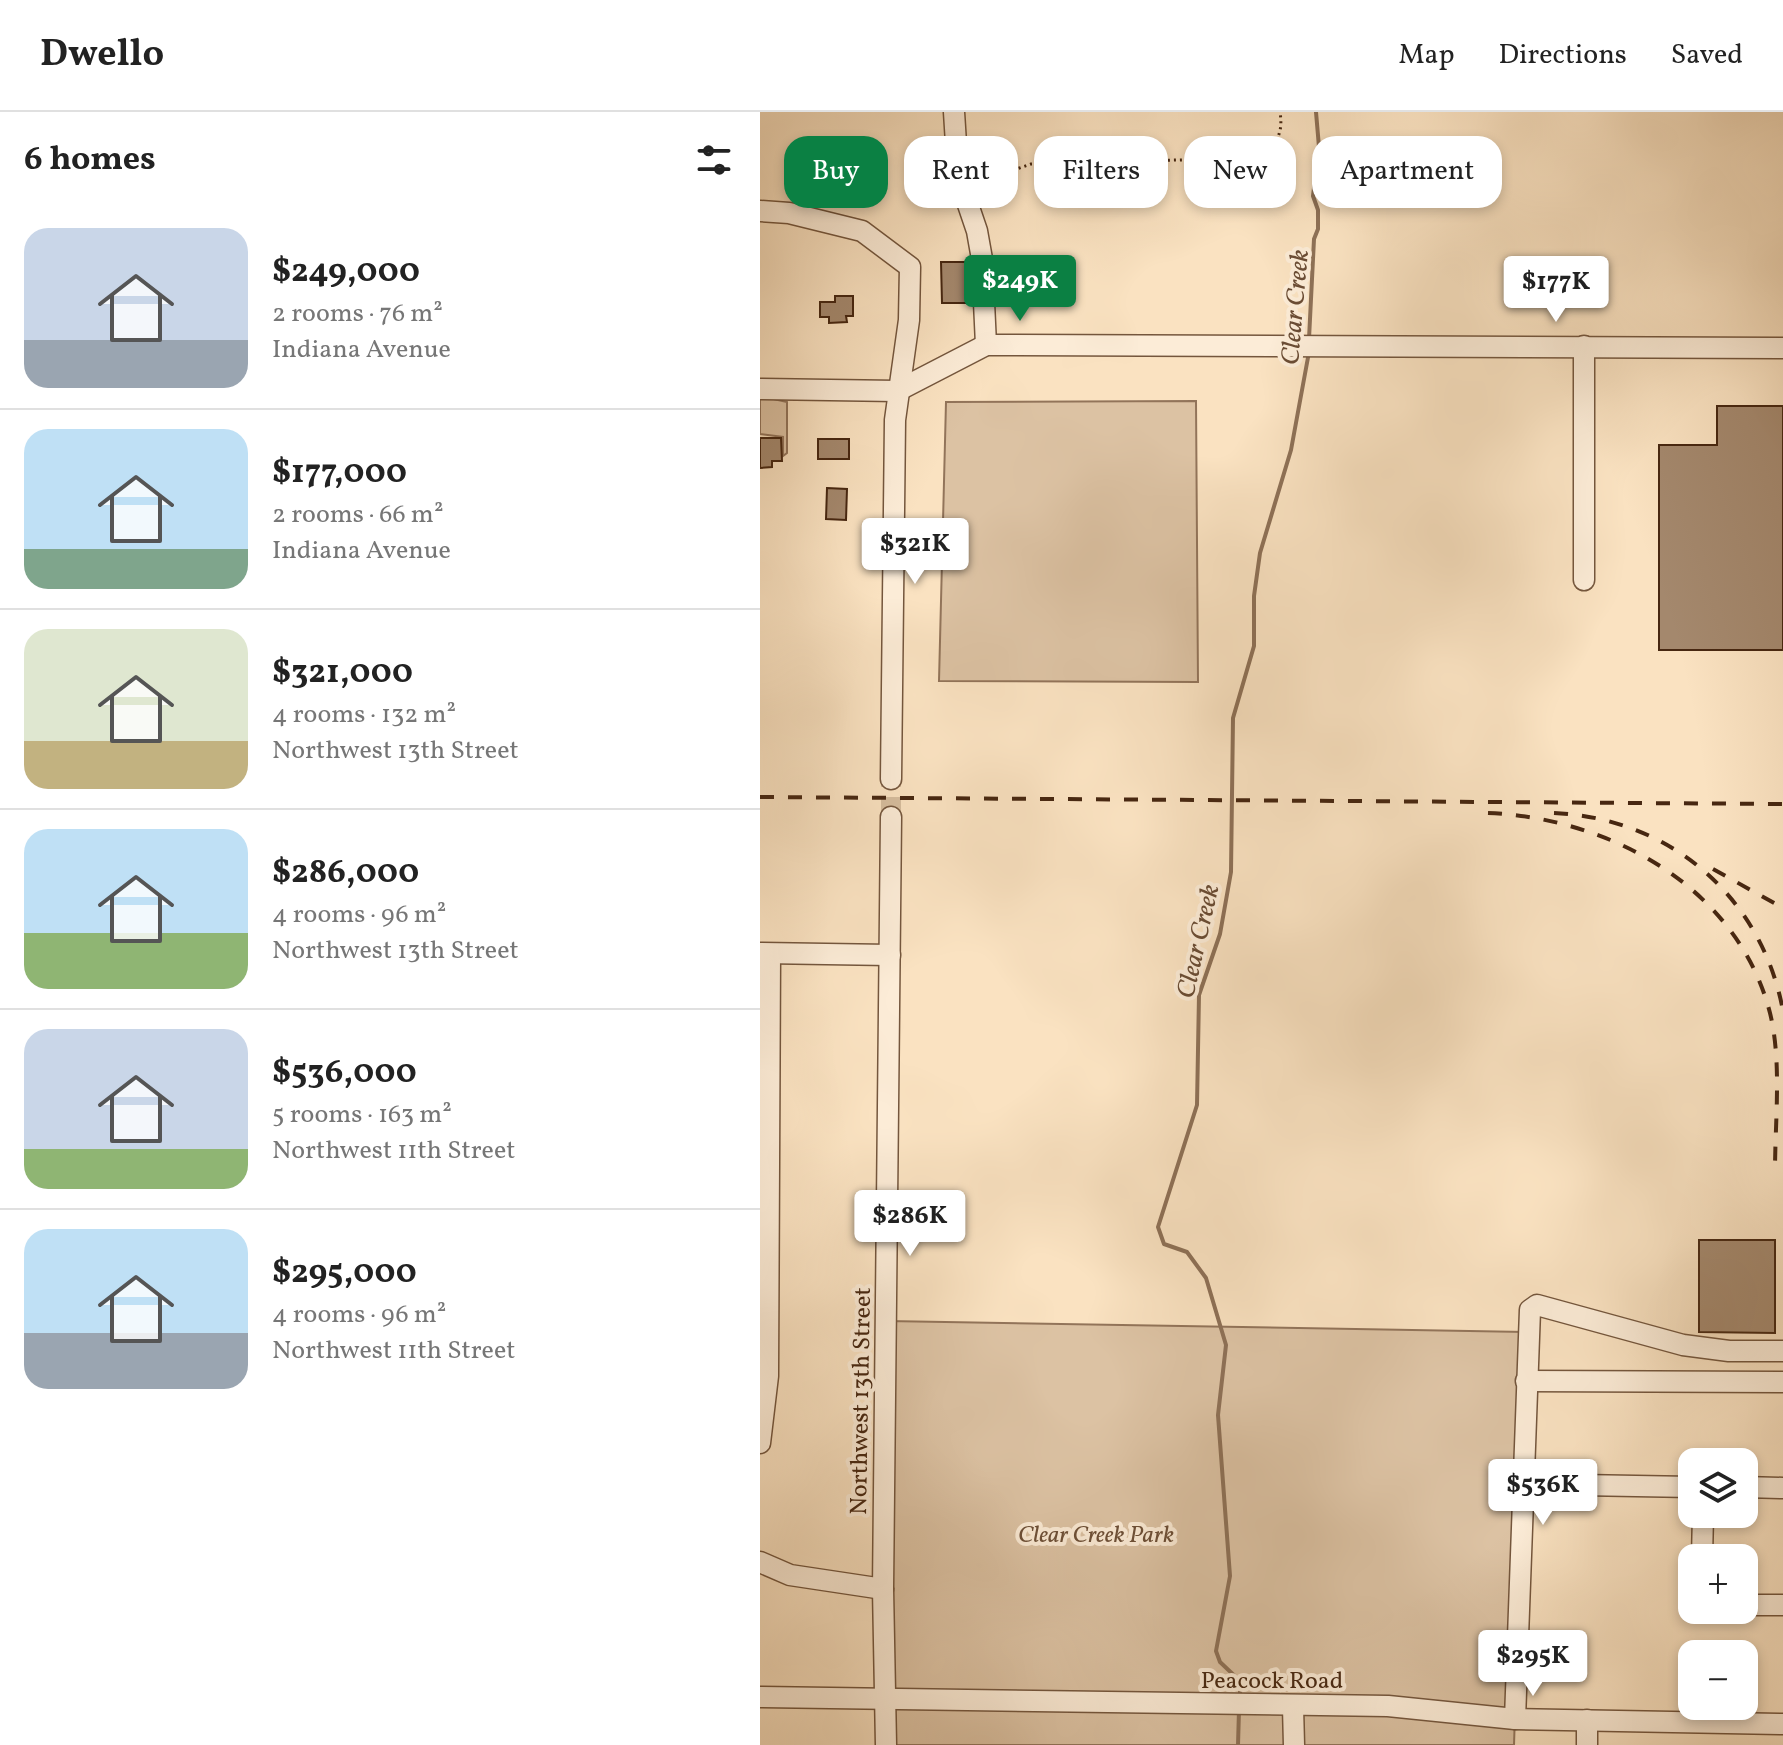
<!DOCTYPE html>
<meta charset="utf-8">
<style>
:root{--surface:#fff;--page:#f2f2f2;--text:#222;--muted:#767676;--line:#e0e0e0;--accent:#0b8043}
body{margin:0;font-family:Vollkorn,serif;background:var(--page);color:var(--text);height:100vh;display:flex;flex-direction:column;font-size:30px;white-space:nowrap}
*{box-sizing:border-box;margin:0}
p{font-size:26px;color:var(--muted)}
.icon{flex:none;width:44px;height:44px;fill:none;stroke:currentColor;stroke-width:2;stroke-linecap:round;stroke-linejoin:round}
.map{position:relative;flex:1;overflow:hidden}
.sheet{display:flex;flex-direction:column;background:var(--surface);width:760px}
.sheet>*{flex:none}
.hud{position:absolute;left:24px;top:24px;width:760px;height:72px;display:flex;gap:16px}
.controls{position:absolute;left:918px;top:1336px;display:grid;gap:16px}
.controls a{display:grid;place-items:center;width:80px;height:80px;border-radius:16px;background:var(--surface);box-shadow:0 4px 12px #0003;font-size:40px}
.price{position:absolute;translate:-50% -68px;padding:0 18px;border-radius:8px;background:#fff;color:#222;font-size:26px;line-height:52px;filter:drop-shadow(0 2px 4px #0008)}
.price::after{content:'';position:absolute;left:50%;top:48px;width:24px;height:18px;margin-left:-12px;background:inherit;clip-path:polygon(0 0,100% 0,50% 100%)}
.price.active{background:var(--accent);color:#fff}
ul{padding:0;list-style:none}
li{display:flex;align-items:center;gap:24px;height:200px;padding:0 24px}
li+li{border-top:2px solid var(--line)}
li span{display:grid;place-items:center;flex:none;width:224px;height:160px;border-radius:24px;color:#555}
li>.icon{margin-inline-start:auto}
span .icon{width:96px;height:96px;fill:#fffc;stroke-width:1}
li b{font-size:34px}
h2{display:flex;justify-content:space-between;align-items:center;height:96px;padding:0 24px;font-size:34px}
.pill{padding:0 28px;border-radius:24px;background:var(--surface);box-shadow:0 4px 12px #0003;font-size:28px;line-height:72px}
.pill.active{background:var(--accent);color:#fff}
header{display:flex;align-items:center;gap:48px;box-sizing:border-box;height:112px;padding:0 40px;background:var(--surface);border-bottom:2px solid var(--line)}
header strong{font-size:38px}
nav{display:flex;gap:44px;margin-inline-start:auto;font-size:28px}
main{display:flex;flex:1;min-height:0}
.map>svg:first-child{display:block}
.green{fill:#dcc2a3;stroke:#92745a;stroke-width:2}
.lines{fill:none;stroke-linecap:round;stroke-linejoin:round}
.stream{stroke:#8e7157;stroke-width:4}
.building{fill:#a4886d;stroke:#472711;stroke-width:2}
.minor-tunnel{stroke:#d6bd9e;stroke-width:20;stroke-dasharray:20 10;stroke-linecap:butt}
.minor-casing{stroke:#74563d;stroke-width:23}
.path{stroke:#472711;stroke-width:3;stroke-dasharray:2 4;stroke-linecap:butt}
.minor{stroke:#fcecd7;stroke-width:20}
.rail{stroke:#472711;stroke-width:4;stroke-dasharray:14 14;stroke-linecap:butt}
.labels{text-anchor:middle;stroke-width:8;stroke-linejoin:round;paint-order:stroke}
.street-label{font-size:24px;fill:#472711;stroke:#fcecd7}
.park-label{font-size:24px;font-style:italic;fill:#6c4e36;stroke:#fcecd7}
.water-label{font-size:26px;font-style:italic;fill:#6a4c34;stroke:#fcecd7}
</style>
<header>
<strong>Dwello</strong>
<nav><a>Map</a><a>Directions</a><a>Saved</a></nav>
</header>
<main>
<section class="sheet">
<h2>6 homes<svg class="icon" aria-label="filters" viewBox="0 0 24 24"><path d="M4 7h16M4 17h16"/><circle cx="9" cy="7" r="2"/><circle cx="15" cy="17" r="2"/></svg></h2>
<ul>
<li><span style="background:linear-gradient(#c9d6e8 70%,#9aa5b1 0)"><svg class="icon" aria-label="home" viewBox="0 0 24 24"><path d="M3 11l9-7 9 7M6 9v11h12V9"/></svg></span><div><b>$249,000</b><p>2 rooms · 76 m²</p><p>Indiana Avenue</p></div></li>
<li><span style="background:linear-gradient(#bfe0f5 75%,#7fa58c 0)"><svg class="icon" aria-label="home" viewBox="0 0 24 24"><path d="M3 11l9-7 9 7M6 9v11h12V9"/></svg></span><div><b>$177,000</b><p>2 rooms · 66 m²</p><p>Indiana Avenue</p></div></li>
<li><span style="background:linear-gradient(#dfe7d0 70%,#c2b280 0)"><svg class="icon" aria-label="home" viewBox="0 0 24 24"><path d="M3 11l9-7 9 7M6 9v11h12V9"/></svg></span><div><b>$321,000</b><p>4 rooms · 132 m²</p><p>Northwest 13th Street</p></div></li>
<li><span style="background:linear-gradient(#bfe0f5 65%,#8fb573 0)"><svg class="icon" aria-label="home" viewBox="0 0 24 24"><path d="M3 11l9-7 9 7M6 9v11h12V9"/></svg></span><div><b>$286,000</b><p>4 rooms · 96 m²</p><p>Northwest 13th Street</p></div></li>
<li><span style="background:linear-gradient(#c9d6e8 75%,#8fb573 0)"><svg class="icon" aria-label="home" viewBox="0 0 24 24"><path d="M3 11l9-7 9 7M6 9v11h12V9"/></svg></span><div><b>$536,000</b><p>5 rooms · 163 m²</p><p>Northwest 11th Street</p></div></li>
<li><span style="background:linear-gradient(#bfe0f5 65%,#9aa5b1 0)"><svg class="icon" aria-label="home" viewBox="0 0 24 24"><path d="M3 11l9-7 9 7M6 9v11h12V9"/></svg></span><div><b>$295,000</b><p>4 rooms · 96 m²</p><p>Northwest 11th Street</p></div></li>
</ul>
</section>
<div class="map">
<svg width="1023" height="1633" viewBox="0 0 1023 1633">
<rect width="100%" height="100%" fill="#fae2c1"/>
<filter id="stains"><feTurbulence type="fractalNoise" baseFrequency=".0025" numOctaves="4"/><feColorMatrix values="0 0 0 0 .2 0 0 0 0 .09 0 0 0 0 .02 0 0 0 .5 -.17"/></filter>
<radialGradient id="worn" r=".72"><stop offset=".6" stop-color="#630" stop-opacity="0"/><stop offset="1" stop-color="#630" stop-opacity=".3"/></radialGradient>
<g class="green">
<polygon points="0,284 27,290 27,341 23,344 23,325 0,322"/>
<polygon points="436,289 438,570 179,569 186,290"/>
<polygon points="127,1209 767,1220 754,1633 126,1633"/>
</g>
<g class="lines">
<g class="stream">
<polyline points="549,227 554,127 558,117 558,98 553,84 559,35 556,0"/>
<polyline points="480,1585 480,1569 460,1550 456,1539 470,1464 458,1303 466,1233 446,1166 427,1140 404,1132 398,1115 437,993 439,883 460,822 471,760 473,606 494,534 494,484 500,441 531,338 549,240"/>
<polyline points="478,1633 479,1598"/>
</g>
</g>
<g class="building">
<polygon points="181,150 209,150 211,191 182,191"/>
<polygon points="75,184 93,184 93,204 86,204 87,210 69,211 69,205 60,205 60,190 75,190"/>
<polygon points="957,294 1023,294 1023,538 899,538 899,333 957,333"/>
<polygon points="0,326 21,326 22,349 12,349 12,355 0,356"/>
<rect x="58" y="327" width="31" height="20"/>
<polygon points="67,376 87,377 86,408 66,407"/>
<polygon points="939,1128 1015,1128 1015,1221 939,1220"/>
</g>
<g class="lines">
<polyline class="minor-tunnel" points="131,705 131,667"/>
<g class="minor-casing">
<g id="minor">
<polyline points="194,0 198,63 217,119 222,147 226,233"/>
<polyline points="0,99 29,101 102,119 150,155 149,208 135,308 131,667"/>
<polyline points="0,277 137,279 226,233 1023,236"/>
<polyline points="824,468 824,234"/>
<polyline points="0,841 130,843"/>
<polyline points="766,1269 1023,1270"/>
<polyline points="0,1331 8,1264 10,842"/>
<polyline points="763,1372 932,1375"/>
<polyline points="984,1375 1023,1376"/>
<polyline points="942,1446 943,1402"/>
<polyline points="0,1450 30,1463 123,1477"/>
<polyline points="984,1493 1023,1493"/>
<polyline points="0,1585 628,1594 755,1607 1023,1612"/>
<polyline points="533,1595 534,1633"/>
<polyline points="755,1607 770,1198 777,1193 923,1233 969,1239 1023,1239"/>
<polyline points="827,1608 827,1633"/>
<polyline points="126,1633 123,1477 131,705"/>
</g>
</g>
<path class="path" d="M219 70 271 52 491 46C514 35 524 26 520 0"/>
<use href="#minor" class="minor"/>
<g class="rail">
<polyline points="0,685 1023,692"/>
<path d="M728 701C851 706 978 776 1010 901 1022 950 1015 1008 1015 1059"/>
<path d="M794 701C910 706 1002 785 1023 899"/>
<polyline points="953,757 1023,796"/>
</g>
</g>
<g class="labels">
<g class="street-label">
<text transform="translate(100 1289) rotate(-89)" y="8">Northwest 13th Street</text>
<text x="512" y="1576">Peacock Road</text>
</g>
<g class="park-label">
<text x="336" y="1430">Clear Creek Park</text>
</g>
<g class="water-label">
<text transform="translate(534 195) rotate(-85)" y="9">Clear Creek</text>
<text transform="translate(437 829) rotate(-77)" y="9">Clear Creek</text>
</g>
</g>
<rect width="100%" height="100%" filter="url(#stains)"/>
<rect width="100%" height="100%" fill="url(#worn)"/>
</svg>
<div class="controls">
<a><svg class="icon" aria-label="layers" viewBox="0 0 24 24"><path d="M12 4l9 5-9 5-9-5zM3 14l9 5 9-5"/></svg></a>
<a>+</a>
<a>−</a>
</div>
<b class="price active" style="left:260px;top:211px">$249K</b>
<b class="price" style="left:796px;top:212px">$177K</b>
<b class="price" style="left:155px;top:474px">$321K</b>
<b class="price" style="left:150px;top:1146px">$286K</b>
<b class="price" style="left:783px;top:1415px">$536K</b>
<b class="price" style="left:773px;top:1586px">$295K</b>
<div class="hud">
<a class="pill active">Buy</a>
<a class="pill">Rent</a>
<a class="pill">Filters</a>
<a class="pill">New</a>
<a class="pill">Apartment</a>
</div>
</div>
</main>
